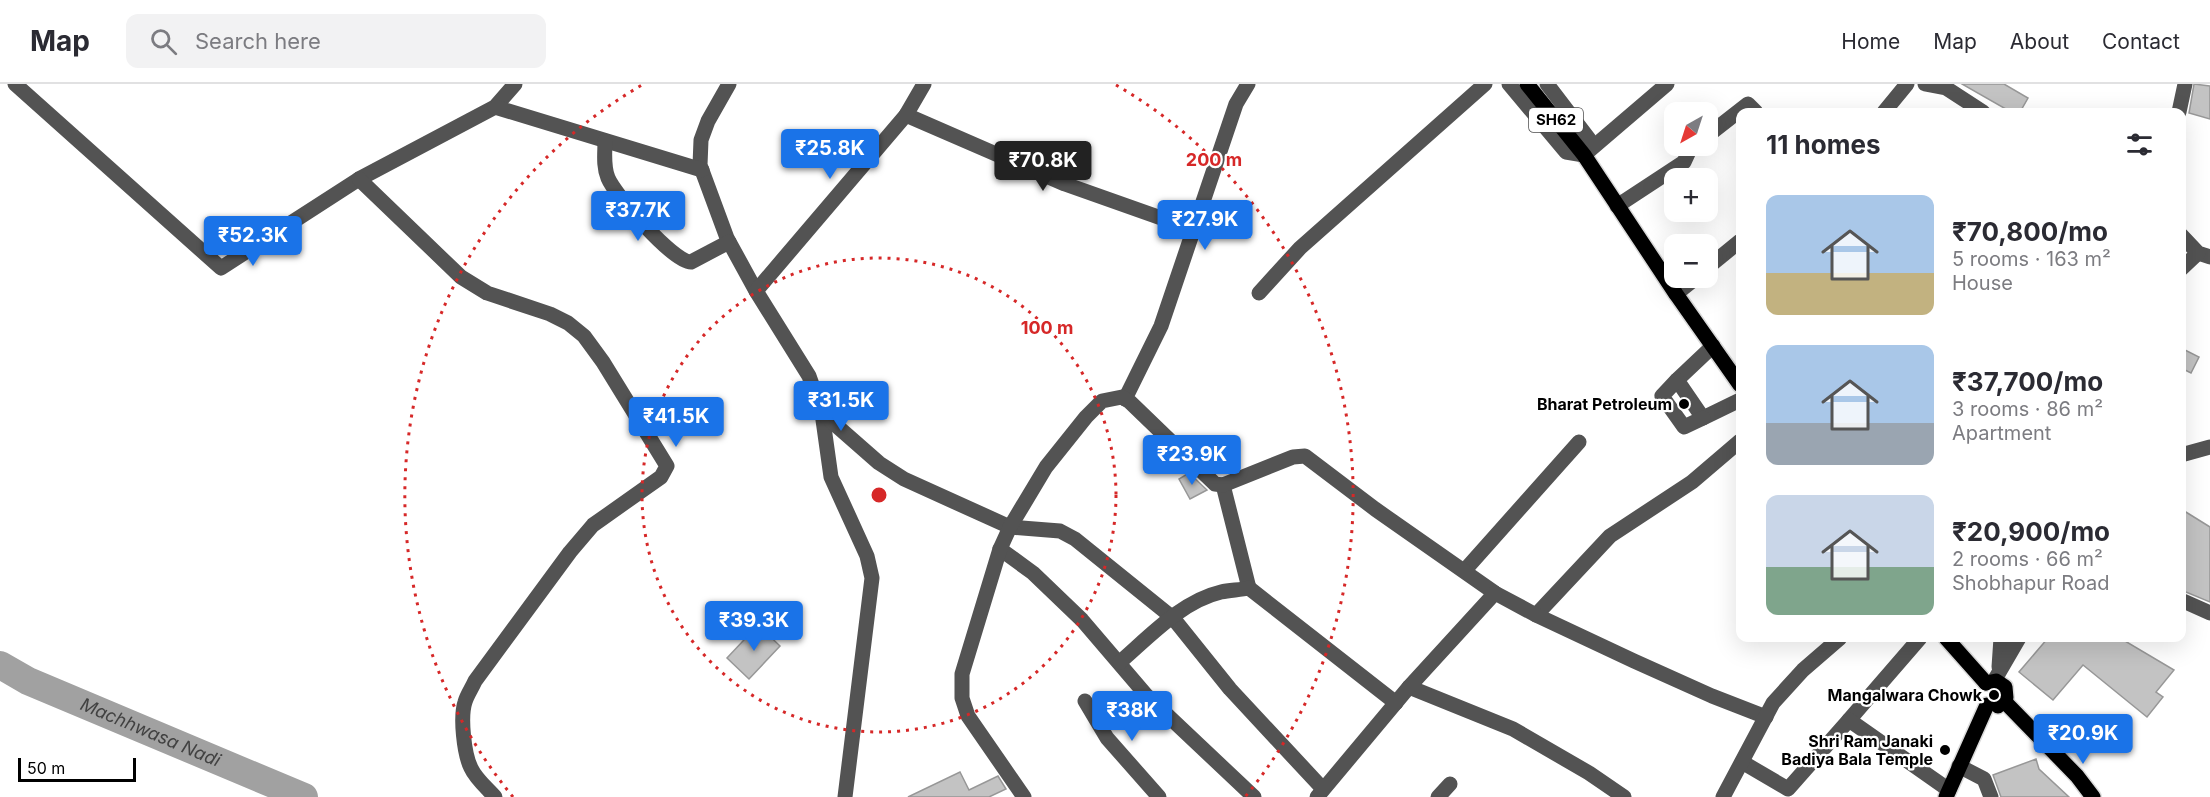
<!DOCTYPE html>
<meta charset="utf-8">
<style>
:root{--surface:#fff;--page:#f2f2f3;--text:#2b2b33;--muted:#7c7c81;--line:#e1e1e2;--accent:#1a73e8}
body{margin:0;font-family:Inter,sans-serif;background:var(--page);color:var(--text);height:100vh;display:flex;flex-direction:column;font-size:22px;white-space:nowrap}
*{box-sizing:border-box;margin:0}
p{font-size:20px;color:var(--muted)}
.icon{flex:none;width:33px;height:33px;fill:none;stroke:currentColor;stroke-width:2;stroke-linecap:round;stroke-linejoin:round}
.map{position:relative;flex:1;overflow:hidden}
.sheet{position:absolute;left:1736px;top:24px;width:450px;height:534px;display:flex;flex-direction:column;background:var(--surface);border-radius:12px;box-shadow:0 6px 24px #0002}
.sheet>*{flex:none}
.needle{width:39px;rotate:219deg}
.buttons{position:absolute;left:1664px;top:18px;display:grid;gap:12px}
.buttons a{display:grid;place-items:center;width:54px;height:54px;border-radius:12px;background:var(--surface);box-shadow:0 6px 24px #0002;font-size:30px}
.scale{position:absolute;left:18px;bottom:15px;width:118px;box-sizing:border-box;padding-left:6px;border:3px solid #000;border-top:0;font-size:16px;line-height:21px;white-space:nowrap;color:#000;-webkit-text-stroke:4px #fff;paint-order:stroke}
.price{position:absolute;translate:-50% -51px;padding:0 14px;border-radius:6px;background:var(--accent);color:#fff;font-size:20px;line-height:39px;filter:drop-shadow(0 2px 3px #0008)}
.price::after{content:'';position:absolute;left:50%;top:36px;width:18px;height:14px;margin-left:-9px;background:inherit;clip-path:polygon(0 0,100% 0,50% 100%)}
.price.selected{background:#222;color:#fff}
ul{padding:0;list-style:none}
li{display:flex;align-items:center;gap:18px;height:150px;padding:0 30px}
li span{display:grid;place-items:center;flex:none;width:168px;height:120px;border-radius:12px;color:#555}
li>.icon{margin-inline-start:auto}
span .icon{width:72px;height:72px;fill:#fffc;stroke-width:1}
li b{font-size:26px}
h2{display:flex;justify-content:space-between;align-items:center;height:72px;padding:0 30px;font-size:26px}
header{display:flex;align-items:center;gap:36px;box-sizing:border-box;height:84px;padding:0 30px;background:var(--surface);border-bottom:2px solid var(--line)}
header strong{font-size:28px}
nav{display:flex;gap:33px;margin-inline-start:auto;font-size:21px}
.search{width:420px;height:54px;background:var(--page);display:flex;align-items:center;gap:15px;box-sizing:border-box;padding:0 21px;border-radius:12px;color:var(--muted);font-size:22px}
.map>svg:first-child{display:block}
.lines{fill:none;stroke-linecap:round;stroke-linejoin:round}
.river{stroke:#a1a1a1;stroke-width:28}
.building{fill:#c3c3c3;stroke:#979797;stroke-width:1.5}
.major-casing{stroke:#dbdbdb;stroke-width:18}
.minor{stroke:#535353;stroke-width:15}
.major{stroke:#000;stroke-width:15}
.ring{fill:none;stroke:#d62828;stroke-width:3;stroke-dasharray:3 6}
.poi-dot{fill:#000;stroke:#fff;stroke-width:2}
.labels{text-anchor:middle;stroke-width:4.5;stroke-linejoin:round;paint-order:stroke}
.shield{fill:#fff;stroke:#4c4c4c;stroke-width:1.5}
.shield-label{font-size:15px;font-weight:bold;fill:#000}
.poi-label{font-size:16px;font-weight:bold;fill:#000;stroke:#fff;text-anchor:end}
.water-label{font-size:18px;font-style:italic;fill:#424242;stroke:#fff}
.centre{fill:#d62828;stroke:#fff;stroke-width:3}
.ring-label{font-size:18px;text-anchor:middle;font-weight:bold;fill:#d62828;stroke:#fff;stroke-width:4.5;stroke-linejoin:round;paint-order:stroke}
</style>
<header>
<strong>Map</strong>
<div class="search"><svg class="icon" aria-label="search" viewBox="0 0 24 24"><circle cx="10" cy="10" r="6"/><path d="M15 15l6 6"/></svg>Search here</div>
<nav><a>Home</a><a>Map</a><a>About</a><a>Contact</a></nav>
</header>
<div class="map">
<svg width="2210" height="713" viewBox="0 0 2210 713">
<rect width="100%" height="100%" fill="#fff"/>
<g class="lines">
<path class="river" id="s1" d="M0 581 28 597 304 713"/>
</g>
<g class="building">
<polygon points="1962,0 2004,0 2028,14 2020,28 2011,28"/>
<polygon points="2194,0 2210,2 2210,35 2189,29"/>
<polygon points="2181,264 2199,273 2191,289 2181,284"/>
<polygon points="1189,389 1207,406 1190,415 1179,395"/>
<polygon points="2181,425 2210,443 2210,518 2181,506"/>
<polygon points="758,541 780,562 749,595 727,574"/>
<polygon points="2048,554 2120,554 2174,586 2156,608 2163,613 2147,633 2083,581 2053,616 2019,588"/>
<polygon points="2036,675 2039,685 2069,713 2001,713 1993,691"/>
<polygon points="960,688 969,706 998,692 1006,705 989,713 908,713"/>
</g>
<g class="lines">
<g class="major-casing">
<g id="major">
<polyline points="1527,0 1584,71 1676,210 1740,301"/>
<polyline points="1946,554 1986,599"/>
<polyline points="1986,599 1996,597 2005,603 2006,614 1998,622"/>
<polyline points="2004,617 2077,692 2093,713"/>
<polyline points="1946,713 1987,621"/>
</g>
</g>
<g class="minor">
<polyline points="15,0 221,184 359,95 495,23 515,0"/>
<polyline points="729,0 708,37 701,56 700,81 727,154 756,207 809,292 822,329 831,393 867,472 872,494 845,713"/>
<polyline points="1509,0 1566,68 1584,71"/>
<polyline points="1547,0 1589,55 1584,71"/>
<polyline points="1925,0 1946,4 1983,28"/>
<polyline points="495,23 702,86"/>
<polyline points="1884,28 1907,0"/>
<polyline points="2179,28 2185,0"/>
<polyline points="906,31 1065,100 1195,146"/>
<polyline points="1707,52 1748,20 1756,28"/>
<path d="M605 57C605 69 603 82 608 94 615 111 673 178 691 178L729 158"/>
<polyline points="1584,71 1667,0"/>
<path d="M359 95 461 193 487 209 550 230 568 239 584 252 603 278 667 382 661 393 593 441 570 468 475 597C472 604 467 611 465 618 460 633 464 670 471 684 476 695 487 704 495 713"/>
<polyline points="1617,122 1684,78 1690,65 1695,62"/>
<polyline points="2181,151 2198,169 2210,173"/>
<polyline points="1707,184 1740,157"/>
<polyline points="2181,185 2198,169"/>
<polyline points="756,207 906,31 924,0"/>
<polyline points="1259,209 1300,164 1485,0"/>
<polyline points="1676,210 1696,194"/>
<polyline points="1713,262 1677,296 1703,334 1740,316"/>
<polyline points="1677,296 1662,312 1684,343 1703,334"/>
<polyline points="1125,315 1161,242 1236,20 1248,0"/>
<polyline points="822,329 879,379 904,395 1010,443 1060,447 1075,455 1173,534 1230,605 1323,705"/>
<polyline points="2181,371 2210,363"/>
<polyline points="1223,401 1249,504"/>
<polyline points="1000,465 1033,489 1082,536 1147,612 1254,713"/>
<polyline points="1465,486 1579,358"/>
<polyline points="2181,516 2210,529"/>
<polyline points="1536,531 1610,452 1692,398 1740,357"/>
<path d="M1120 578C1149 553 1182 517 1221 508 1230 506 1240 506 1249 504L1396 619"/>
<polyline points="1999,583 2001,554"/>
<polyline points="1994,597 2019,554"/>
<polyline points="1409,603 1513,645 1589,689 1624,713"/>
<polyline points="1085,617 1107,654 1159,713"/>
<polyline points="1849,636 1920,554"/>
<polyline points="1742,678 1788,705 1849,636 1949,706"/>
<polyline points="1959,682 1984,695 1991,713"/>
<polyline points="1024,713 968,632 962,614 962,590 1000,465 1010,443 1046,383 1086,333 1102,317 1122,313 1130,318 1215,400 1223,401 1293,373 1305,372 1375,425 1495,509 1536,531 1634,577 1712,612 1766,633"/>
<polyline points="1317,713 1409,603 1495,509"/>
<polyline points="1438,713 1450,700"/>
<polyline points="1723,713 1773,619 1803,586 1840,554"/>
</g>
<use href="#major" class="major"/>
</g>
<g class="ring">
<circle cx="879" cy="411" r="237"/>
<path d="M513 713A474 474 0 0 1 642 1M1116 1A474 474 0 0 1 1245 713"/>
</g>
<g class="poi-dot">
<circle cx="1684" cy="320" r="6"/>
<circle cx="1994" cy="611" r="6"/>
<circle cx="1945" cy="666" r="6"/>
</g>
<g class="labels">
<rect class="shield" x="1529" y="24" width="54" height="24" rx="4.5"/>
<g class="shield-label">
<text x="1556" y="41">SH62</text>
</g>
<g class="poi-label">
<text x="1672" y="326">Bharat Petroleum</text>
<text x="1982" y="617">Mangalwara Chowk</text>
<text x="1933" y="663">Shri Ram Janaki<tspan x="1933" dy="18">Badiya Bala Temple</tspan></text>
</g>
<g class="water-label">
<text dy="6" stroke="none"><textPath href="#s1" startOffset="165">Machhwasa Nadi</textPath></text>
</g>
</g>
<circle cx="879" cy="411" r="9" class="centre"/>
<g class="ring-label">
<text x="1214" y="82">200 m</text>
<text x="1047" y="250">100 m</text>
</g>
</svg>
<div class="buttons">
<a><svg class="needle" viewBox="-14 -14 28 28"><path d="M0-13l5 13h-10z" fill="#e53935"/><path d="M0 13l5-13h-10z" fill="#7c7c81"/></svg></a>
<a>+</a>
<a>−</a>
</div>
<div class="scale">50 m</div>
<b class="price" style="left:830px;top:96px">₹25.8K</b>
<b class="price selected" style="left:1043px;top:108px">₹70.8K</b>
<b class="price" style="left:638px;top:158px">₹37.7K</b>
<b class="price" style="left:1205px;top:167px">₹27.9K</b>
<b class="price" style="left:253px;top:183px">₹52.3K</b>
<b class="price" style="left:841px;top:348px">₹31.5K</b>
<b class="price" style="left:676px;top:364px">₹41.5K</b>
<b class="price" style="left:1192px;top:402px">₹23.9K</b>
<b class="price" style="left:754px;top:568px">₹39.3K</b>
<b class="price" style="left:1132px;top:658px">₹38K</b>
<b class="price" style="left:2083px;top:681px">₹20.9K</b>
<section class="sheet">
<h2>11 homes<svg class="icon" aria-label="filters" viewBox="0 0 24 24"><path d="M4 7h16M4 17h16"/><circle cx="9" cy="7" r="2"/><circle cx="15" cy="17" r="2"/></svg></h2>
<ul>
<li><span style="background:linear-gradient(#a9c7e8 65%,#c2b280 0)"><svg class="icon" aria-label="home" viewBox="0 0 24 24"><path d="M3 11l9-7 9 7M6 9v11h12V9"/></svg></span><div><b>₹70,800/mo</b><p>5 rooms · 163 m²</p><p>House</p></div></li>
<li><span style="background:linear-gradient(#a9c7e8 65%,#9aa5b1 0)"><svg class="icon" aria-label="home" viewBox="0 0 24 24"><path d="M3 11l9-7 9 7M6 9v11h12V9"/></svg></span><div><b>₹37,700/mo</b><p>3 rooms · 86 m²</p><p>Apartment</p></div></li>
<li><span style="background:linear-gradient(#c9d6e8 60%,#7fa58c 0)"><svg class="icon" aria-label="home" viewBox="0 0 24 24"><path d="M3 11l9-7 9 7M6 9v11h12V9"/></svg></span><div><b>₹20,900/mo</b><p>2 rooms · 66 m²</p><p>Shobhapur Road</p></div></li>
</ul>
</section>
</div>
